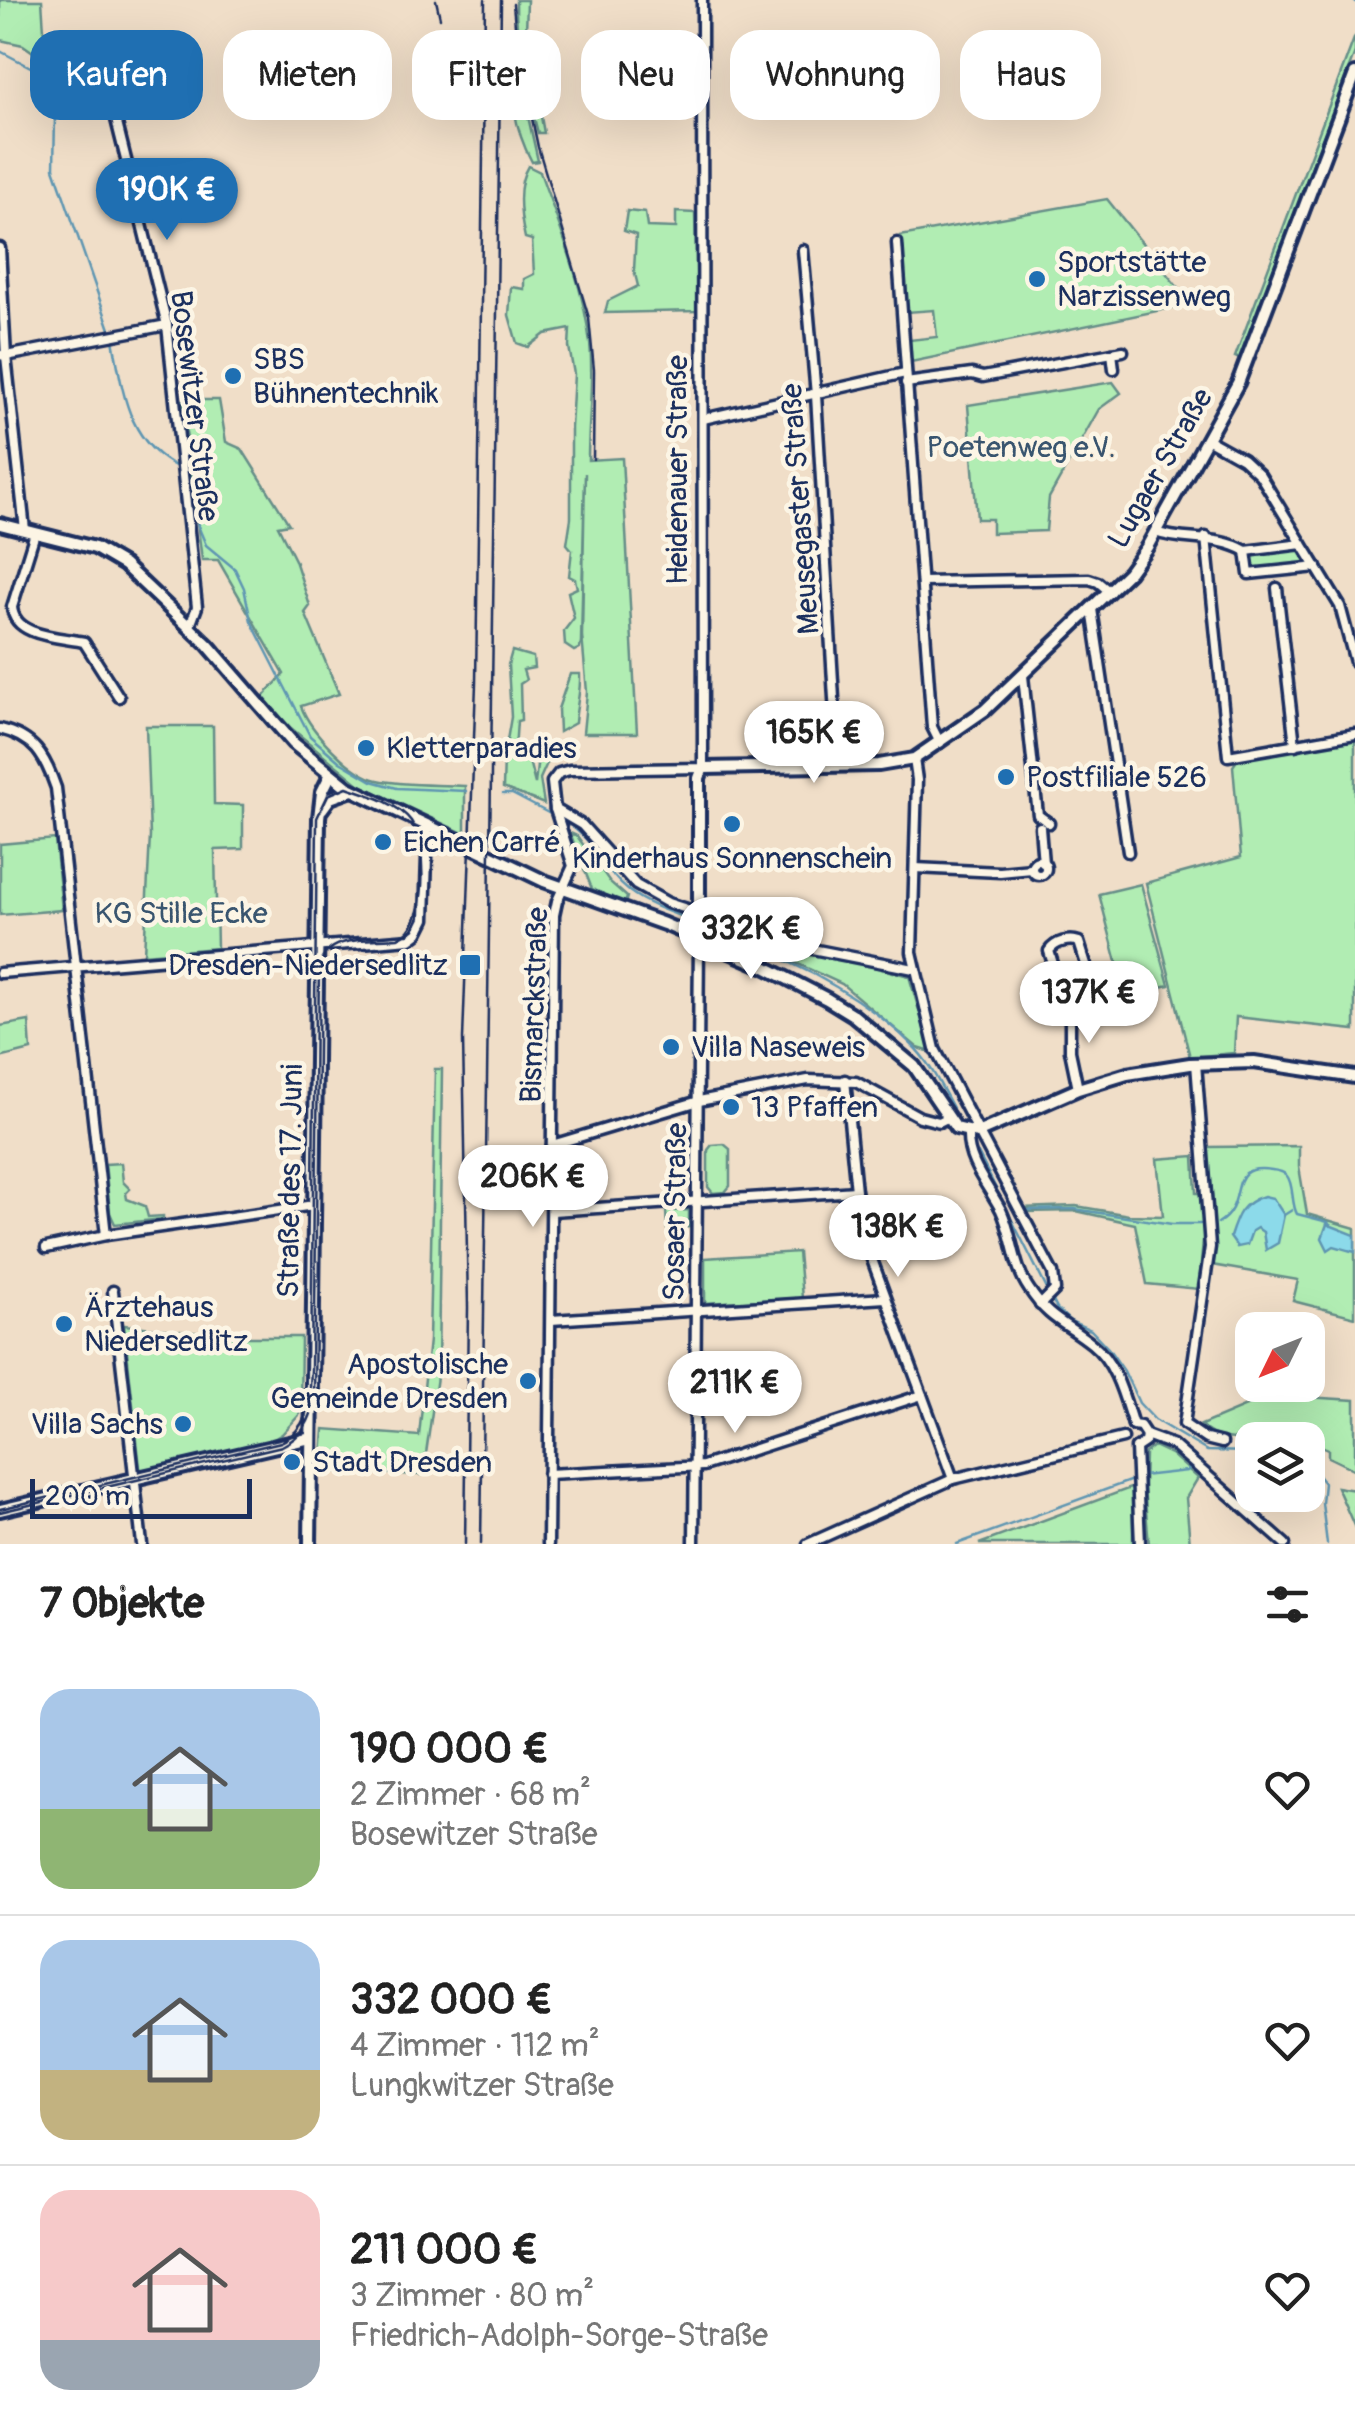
<!DOCTYPE html>
<html lang="de">
<meta charset="utf-8">
<style>
:root{--surface:#fff;--page:#f2f2f2;--text:#222;--muted:#767676;--line:#e0e0e0;--accent:#1f6fb2}
body{margin:0;font-family:Pangolin,sans-serif;background:var(--page);color:var(--text);height:100vh;display:flex;flex-direction:column;font-size:38px;white-space:nowrap}
*{box-sizing:border-box;margin:0}
p{font-size:32px;color:var(--muted)}
.icon{flex:none;width:55px;height:55px;fill:none;stroke:currentColor;stroke-width:2;stroke-linecap:round;stroke-linejoin:round}
.map{position:relative;height:1544px;overflow:hidden}
.panel{display:flex;flex-direction:column;background:var(--surface);flex:1}
.panel>*{flex:none}
.guide{position:absolute;left:30px;top:30px;width:1295px;height:90px;display:flex;gap:20px}
.needle{width:65px;rotate:227deg}
.fabs{position:absolute;left:1235px;top:1312px;display:grid;gap:20px}
.fabs a{display:grid;place-items:center;width:90px;height:90px;border-radius:20px;background:var(--surface);box-shadow:0 10px 40px #0002;font-size:50px}
.scale{position:absolute;left:30px;bottom:25px;width:222px;box-sizing:border-box;padding-left:10px;border:5px solid #1b2f5e;border-top:0;font-size:28px;line-height:35px;white-space:nowrap;color:#1b2f5e;-webkit-text-stroke:8px #fcf5e5;paint-order:stroke}
.price{position:absolute;translate:-50% -85px;padding:0 22px;border-radius:35px;background:#fff;color:#222;font-size:32px;line-height:65px;filter:drop-shadow(0 2px 5px #0008)}
.price::after{content:'';position:absolute;left:50%;top:60px;width:30px;height:22px;margin-left:-15px;background:inherit;clip-path:polygon(0 0,100% 0,50% 100%)}
.price.active{background:var(--accent);color:#fff}
ul{padding:0;list-style:none}
li{display:flex;align-items:center;gap:30px;height:250px;padding:0 40px}
li+li{border-top:2px solid var(--line)}
li span{display:grid;place-items:center;flex:none;width:280px;height:200px;border-radius:30px;color:#555}
li>.icon{margin-inline-start:auto}
span .icon{width:120px;height:120px;fill:#fffc;stroke-width:1}
li b{font-size:42px}
h2{display:flex;justify-content:space-between;align-items:center;height:120px;padding:0 40px;font-size:42px}
.tag{padding:0 35px;border-radius:30px;background:var(--surface);box-shadow:0 10px 40px #0002;font-size:35px;line-height:90px}
.tag.active{background:var(--accent);color:#fff}
.map>svg:first-child{display:block}
.green{fill:#b1edb3;stroke:#668e88;stroke-width:2.5}
.water{fill:#8cdaea;stroke:#5f96b2;stroke-width:2.5}
.lines{fill:none;stroke-linecap:round;stroke-linejoin:round}
.stream{stroke:#5f96b2;stroke-width:2.5}
.minor-casing{stroke:#1b2f5e;stroke-width:15}
.tertiary-casing{stroke:#1b2f5e;stroke-width:18}
.minor{stroke:#fcf5e5;stroke-width:8}
.tertiary{stroke:#fcf5e5;stroke-width:10}
.tram{stroke:#1b2f5e;stroke-width:2.5}
.rail{stroke:#1b2f5e;stroke-width:2.5}
.poi-dot{fill:#1f6fb2;stroke:#fcf5e5;stroke-width:4}
.labels{text-anchor:middle;stroke-width:9;stroke-linejoin:round;paint-order:stroke}
.poi-label{font-size:30px;fill:#1b2f5e;stroke:#fcf5e5;text-anchor:start}
.street-label{font-size:30px;fill:#1b2f5e;stroke:#fcf5e5}
.park-label{font-size:30px;fill:#39556f;stroke:#fcf5e5}
</style>
<div class="map">
<svg width="1355" height="1544" viewBox="0 0 1355 1544">
<rect width="100%" height="100%" fill="#f0dec8"/>
<filter id="ink" filterUnits="userSpaceOnUse"><feTurbulence type="fractalNoise" baseFrequency=".01" numOctaves="2"/><feDisplacementMap in="SourceGraphic" scale="20" xChannelSelector="R" yChannelSelector="G"/><feConvolveMatrix kernelMatrix="1 2 1 2 8 2 1 2 1" color-interpolation-filters="sRGB"/></filter>
<g filter="url(#ink)">
<g class="green">
<polygon points="0,0 42,0 46,61 23,45 0,40"/>
<path d="M516 0H527L526 34 544 133H538C527 91 515 43 516 0Z"/>
<polygon points="1355,36 1355,52 1240,359 1235,357"/>
<path d="M514 54 538 161 532 162C513 127 510 92 514 54Z"/>
<path d="M528 166 540 172C560 228 583 284 590 343 594 381 588 421 588 460L622 458 637 733H583L587 692 582 636 585 473 581 642 580 648 574 651 565 645 564 631 574 618 568 592 577 588 575 579 569 576 572 550 567 544 571 518V428L574 374 569 347 570 329 545 334 528 347 517 343 509 315 511 287 524 289V279L534 274 532 240 525 238C520 216 516 185 528 166Z"/>
<polygon points="1107,199 1191,304 911,362 909,340 937,337 934,310 907,312 900,236"/>
<polygon points="627,211 645,213 647,227 676,228 676,212 695,213 697,311 605,313 608,301 638,286 634,270 636,235 624,231"/>
<polygon points="1113,382 1121,393 1099,409 1049,498 1046,531 992,533 992,519 977,519 968,405"/>
<path d="M182 400H219L226 442 242 449 289 524 278 526 295 560 310 606 305 613 339 694 301 706C310 731 352 775 378 780 406 786 437 784 465 786V834L360 785 291 728 262 698 284 674 218 560H202Z"/>
<polygon points="1297,549 1305,561 1302,565 1253,570 1251,554"/>
<polygon points="512,651 533,657 534,668 523,670 526,680 520,684 521,720 517,721 515,750 529,761 535,784 538,756 543,743 548,761 540,779 544,804 503,788 504,758 511,717 508,665"/>
<path d="M570 674H580C581 692 576 706 575 723L559 732 558 709Z"/>
<polygon points="146,726 213,726 214,804 243,805 243,849 215,850 217,948 144,954 150,836"/>
<polygon points="1355,737 1355,1030 1236,1017 1234,1053 1190,1057 1146,883 1241,857 1233,766 1238,759"/>
<polygon points="570,833 577,836 610,882 627,897 625,904 592,889"/>
<polygon points="55,839 62,910 0,915 0,844"/>
<polygon points="1141,884 1169,985 1126,996 1099,894"/>
<polygon points="713,920 782,943 909,976 931,1052 918,1048 842,984 711,924"/>
<polygon points="29,1021 31,1050 0,1058 0,1026"/>
<polygon points="435,1069 442,1069 438,1370 423,1475 321,1471 324,1429 419,1436 429,1340"/>
<polygon points="712,1145 724,1144 730,1149 730,1186 725,1192 713,1193 708,1187 708,1150"/>
<polygon points="1299,1146 1299,1167 1307,1214 1355,1228 1355,1317 1293,1301 1298,1280 1212,1265 1215,1240 1207,1147"/>
<polygon points="1194,1156 1196,1193 1201,1193 1204,1228 1199,1289 1147,1284 1135,1224 1076,1211 1025,1212 1022,1208 1076,1206 1129,1215 1163,1216 1157,1159"/>
<polygon points="121,1163 123,1182 130,1189 126,1193 127,1199 145,1206 148,1217 163,1216 163,1219 115,1224 110,1213 105,1164"/>
<polygon points="689,1210 689,1227 667,1229 666,1211"/>
<polygon points="798,1252 802,1298 705,1303 705,1258"/>
<polygon points="124,1325 239,1337 301,1337 300,1414 282,1434 272,1440 143,1471 140,1468"/>
<path d="M1272 1395 1355 1400V1470L1328 1457V1449C1314 1443 1304 1439 1289 1437 1262 1434 1220 1449 1201 1425Z"/>
<polygon points="1154,1446 1171,1454 1198,1478 1186,1498 1190,1544 1149,1544 1144,1488 1145,1453"/>
<polygon points="1133,1487 1133,1544 979,1544"/>
<polygon points="1337,1487 1355,1490 1355,1528"/>
</g>
<g class="water">
<path d="M1264 1196 1273 1198 1284 1215 1278 1243 1266 1250 1263 1232 1257 1228 1252 1231 1247 1245 1237 1247 1230 1237C1237 1215 1241 1203 1264 1196Z"/>
<polygon points="1327,1224 1355,1235 1355,1252 1334,1246 1328,1250 1322,1238"/>
</g>
<g class="lines">
<g class="stream">
<polyline points="1353,0 1355,2"/>
<polyline points="0,51 40,72 55,116 54,168 111,332"/>
<path d="M113 340C123 392 127 442 179 468"/>
<polyline points="186,472 195,484 198,526 206,545 235,569 244,588 251,621 310,736 340,762 372,781 397,788 466,791"/>
<polyline points="503,794 512,794 556,817"/>
<path d="M563 821C597 840 602 870 629 891 649 906 673 913 696 922"/>
<path d="M703 925C777 955 853 986 911 1044 929 1061 941 1086 953 1108"/>
<polyline points="978,1153 1057,1309 1070,1321 1091,1330 1108,1348 1124,1371 1139,1403 1155,1420 1207,1451 1252,1452"/>
<polyline points="1026,1210 1074,1209 1172,1224 1200,1224"/>
<polyline points="1284,1215 1292,1210"/>
<path d="M1218 1223C1251 1204 1222 1162 1272 1170 1278 1171 1283 1171 1287 1176 1294 1184 1291 1204 1297 1214L1328 1222 1330 1226"/>
<polyline points="1308,1463 1324,1483 1322,1503 1327,1544"/>
<polyline points="1142,1476 1187,1471 1192,1466"/>
<polyline points="957,1544 1135,1479"/>
</g>
<g class="minor-casing">
<g id="minor">
<polyline points="105,75 167,325 197,607 190,626"/>
<polyline points="897,243 932,727 940,743"/>
<polyline points="0,248 6,356 25,530"/>
<polyline points="803,250 816,395 838,766"/>
<polyline points="1112,353 1114,369"/>
<polyline points="0,355 6,356 167,325"/>
<polyline points="906,383 972,374 983,377 1123,351"/>
<polyline points="703,419 905,373"/>
<polyline points="1207,439 1243,459 1260,475 1340,606 1355,662"/>
<path d="M1155 532C1186 543 1216 534 1246 551"/>
<path d="M35 533 12 607C14 637 60 637 84 642L119 697"/>
<polyline points="1206,537 1228,756 1355,734"/>
<polyline points="1246,551 1249,574 1317,567"/>
<polyline points="1246,551 1302,544"/>
<polyline points="922,582 1089,579 1098,582 1110,592"/>
<polyline points="1277,588 1295,745"/>
<polyline points="1092,609 1128,852"/>
<polyline points="1023,676 1038,815 1049,823"/>
<path d="M0 729C34 737 45 756 56 788L106 1235"/>
<polyline points="914,759 917,780 912,952 935,1049 1053,1273 1055,1290 1040,1305"/>
<polyline points="555,809 582,825 636,885 668,903 812,949 914,969"/>
<polyline points="1040,827 1043,863"/>
<circle cx="1039" cy="868" r="7"/>
<polyline points="915,868 1000,872 1032,869"/>
<polyline points="0,973 410,939 418,933 425,919 428,826"/>
<path d="M1062 994 1088 986 1091 980 1079 942C1069 938 1055 942 1049 951L1070 1019V1051L1078 1089"/>
<polyline points="1196,1063 1210,1247 1184,1424 1206,1439 1222,1443"/>
<polyline points="845,1080 856,1191 867,1246 953,1479"/>
<path d="M968 1134C967 1163 988 1185 1001 1210 1013 1235 1013 1266 1029 1289 1049 1320 1066 1323 1092 1344 1116 1363 1124 1397 1133 1425"/>
<polyline points="552,1145 699,1101 808,1080 856,1082 920,1117 939,1122 947,1118"/>
<polyline points="552,1211 856,1191"/>
<polyline points="46,1248 106,1235 314,1205"/>
<polyline points="113,1291 142,1544"/>
<polyline points="551,1320 885,1298"/>
<polyline points="1133,1425 1140,1426 1146,1435 1173,1445 1285,1544"/>
<polyline points="548,1474 703,1466 922,1395"/>
<polyline points="548,1544 554,915 557,901 573,866 555,809 552,782 559,773 570,770 703,768 702,0"/>
<polyline points="694,1544 699,940"/>
<polyline points="808,1544 953,1479 1123,1438"/>
<polyline points="1140,1544 1136,1448 1145,1442 1146,1435"/>
</g>
</g>
<g class="tertiary-casing">
<g id="tertiary">
<polyline points="0,524 95,548 124,565 208,645 293,743 347,787 544,881 664,924 765,967 827,999 853,1015 914,1066 956,1128 977,1133 1078,1089 1127,1074 1190,1064 1254,1062 1355,1077"/>
<polyline points="322,809 330,798 352,790"/>
<polyline points="699,940 699,778 703,768 879,765 914,759 985,710 1129,572 1147,547 1238,383 1355,74"/>
<polyline points="0,1510 311,1438"/>
<polyline points="310,1544 319,818 322,792 330,776"/>
</g>
</g>
<use href="#minor" class="minor"/>
<use href="#tertiary" class="tertiary"/>
<path class="tram" d="M0 1509 281 1442C311 1427 309 1400 311 1370L317 818 328 795 347 787C367 794 398 803 411 821 427 845 429 927 398 938 371 941 327 933 319 967L314 1400C311 1422 302 1436 282 1446L0 1512"/>
<g class="rail">
<polyline points="436,0 440,18"/>
<polyline points="513,4 517,47 538,147 589,318 594,370 593,459"/>
<polyline points="465,1544 468,1307 463,1039 476,683 485,0"/>
<polyline points="481,1544 501,0"/>
</g>
</g>
</g>
<g class="poi-dot">
<circle cx="1037" cy="279" r="10"/>
<circle cx="233" cy="376" r="10"/>
<circle cx="366" cy="748" r="10"/>
<circle cx="1006" cy="777" r="10"/>
<circle cx="732" cy="824" r="10"/>
<circle cx="383" cy="842" r="10"/>
<rect x="458" y="953" width="24" height="24" rx="5"/>
<circle cx="671" cy="1047" r="10"/>
<circle cx="731" cy="1107" r="10"/>
<circle cx="64" cy="1324" r="10"/>
<circle cx="528" cy="1381" r="10"/>
<circle cx="183" cy="1424" r="10"/>
<circle cx="292" cy="1462" r="10"/>
</g>
<g class="labels">
<g class="poi-label">
<text x="1057" y="272">Sportstätte<tspan x="1057" dy="34">Narzissenweg</tspan></text>
<text x="253" y="369">SBS<tspan x="253" dy="34">Bühnentechnik</tspan></text>
<text x="386" y="758">Kletterparadies</text>
<text x="1026" y="787">Postfiliale 526</text>
<text x="403" y="852">Eichen Carré</text>
<text x="732" y="868" text-anchor="middle">Kinderhaus Sonnenschein</text>
<text x="448" y="975" text-anchor="end">Dresden-Niedersedlitz</text>
<text x="691" y="1057">Villa Naseweis</text>
<text x="751" y="1117">13 Pfaffen</text>
<text x="84" y="1317">Ärztehaus<tspan x="84" dy="34">Niedersedlitz</tspan></text>
<text x="508" y="1374" text-anchor="end">Apostolische<tspan x="508" dy="34">Gemeinde Dresden</tspan></text>
<text x="163" y="1434" text-anchor="end">Villa Sachs</text>
<text x="312" y="1472">Stadt Dresden</text>
</g>
<g class="street-label">
<text transform="translate(195 406) rotate(83)" y="10">Bosewitzer Straße</text>
<text transform="translate(1160 468) rotate(-60)" y="10">Lugaer Straße</text>
<text transform="translate(677 470) rotate(-90)" y="10">Heidenauer Straße</text>
<text transform="translate(800 509) rotate(-94)" y="10">Meusegaster Straße</text>
<text transform="translate(534 1005) rotate(-88)" y="10">Bismarckstraße</text>
<text transform="translate(290 1181) rotate(-89)" y="10">Straße des 17. Juni</text>
<text transform="translate(675 1212) rotate(-89)" y="10">Sosaer Straße</text>
</g>
<g class="park-label">
<text x="1021" y="457">Poetenweg e.V.</text>
<text x="181" y="923">KG Stille Ecke</text>
</g>
</g>
</svg>
<div class="fabs">
<a><svg class="needle" viewBox="-14 -14 28 28"><path d="M0-13l5 13h-10z" fill="#e53935"/><path d="M0 13l5-13h-10z" fill="#767676"/></svg></a>
<a><svg class="icon" aria-label="layers" viewBox="0 0 24 24"><path d="M12 4l9 5-9 5-9-5zM3 14l9 5 9-5"/></svg></a>
</div>
<div class="scale">200 m</div>
<b class="price active" style="left:167px;top:243px">190K €</b>
<b class="price" style="left:814px;top:786px">165K €</b>
<b class="price" style="left:751px;top:982px">332K €</b>
<b class="price" style="left:1089px;top:1046px">137K €</b>
<b class="price" style="left:533px;top:1230px">206K €</b>
<b class="price" style="left:898px;top:1280px">138K €</b>
<b class="price" style="left:735px;top:1436px">211K €</b>
<div class="guide">
<a class="tag active">Kaufen</a>
<a class="tag">Mieten</a>
<a class="tag">Filter</a>
<a class="tag">Neu</a>
<a class="tag">Wohnung</a>
<a class="tag">Haus</a>
</div>
</div>
<section class="panel">
<h2>7 Objekte<svg class="icon" aria-label="filters" viewBox="0 0 24 24"><path d="M4 7h16M4 17h16"/><circle cx="9" cy="7" r="2"/><circle cx="15" cy="17" r="2"/></svg></h2>
<ul>
<li><span style="background:linear-gradient(#a9c7e8 60%,#8fb573 0)"><svg class="icon" aria-label="home" viewBox="0 0 24 24"><path d="M3 11l9-7 9 7M6 9v11h12V9"/></svg></span><div><b>190 000 €</b><p>2 Zimmer · 68 m²</p><p>Bosewitzer Straße</p></div><svg class="icon" aria-label="heart" viewBox="0 0 24 24"><path d="M12 20l-8-8c-3-5 5-10 8-4 3-6 11-1 8 4z"/></svg></li>
<li><span style="background:linear-gradient(#a9c7e8 65%,#c2b280 0)"><svg class="icon" aria-label="home" viewBox="0 0 24 24"><path d="M3 11l9-7 9 7M6 9v11h12V9"/></svg></span><div><b>332 000 €</b><p>4 Zimmer · 112 m²</p><p>Lungkwitzer Straße</p></div><svg class="icon" aria-label="heart" viewBox="0 0 24 24"><path d="M12 20l-8-8c-3-5 5-10 8-4 3-6 11-1 8 4z"/></svg></li>
<li><span style="background:linear-gradient(#f6c9c9 75%,#9aa5b1 0)"><svg class="icon" aria-label="home" viewBox="0 0 24 24"><path d="M3 11l9-7 9 7M6 9v11h12V9"/></svg></span><div><b>211 000 €</b><p>3 Zimmer · 80 m²</p><p>Friedrich-Adolph-Sorge-Straße</p></div><svg class="icon" aria-label="heart" viewBox="0 0 24 24"><path d="M12 20l-8-8c-3-5 5-10 8-4 3-6 11-1 8 4z"/></svg></li>
</ul>
</section>
